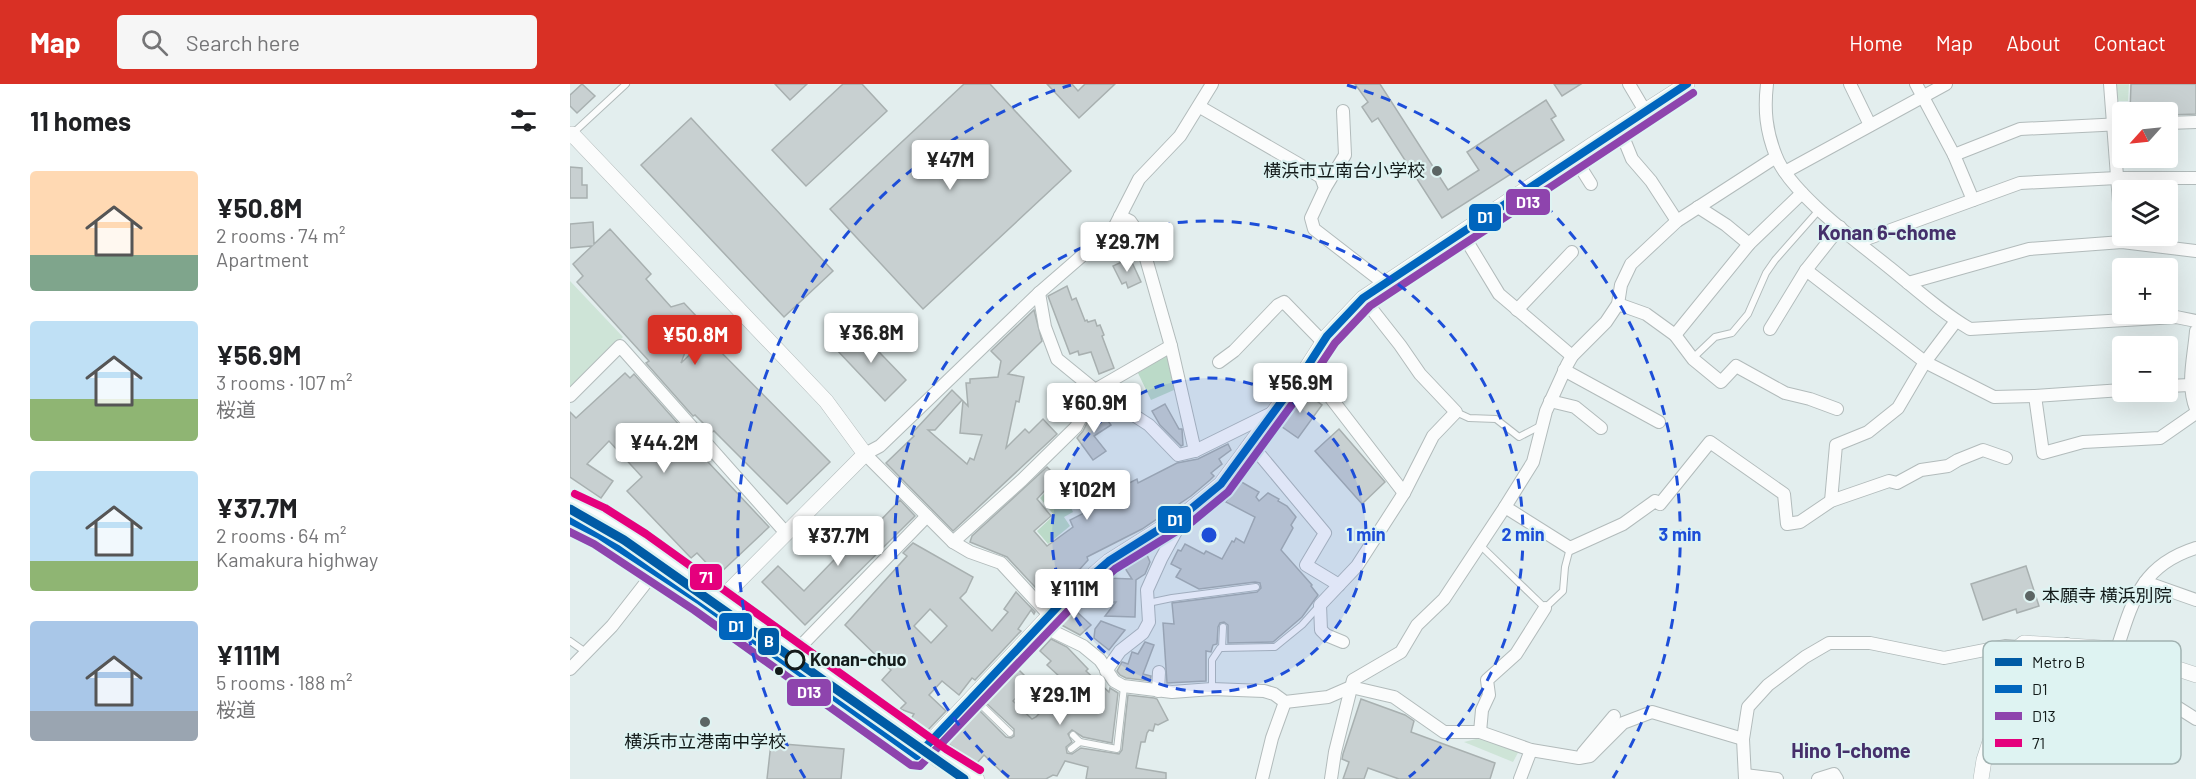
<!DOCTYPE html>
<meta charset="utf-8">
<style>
:root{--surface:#fff;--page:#f6f6f6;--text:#202124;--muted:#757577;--accent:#d93025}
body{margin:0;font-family:Barlow,"Noto Sans JP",sans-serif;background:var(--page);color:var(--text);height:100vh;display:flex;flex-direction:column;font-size:22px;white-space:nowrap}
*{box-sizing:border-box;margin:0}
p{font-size:20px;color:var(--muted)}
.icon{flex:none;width:33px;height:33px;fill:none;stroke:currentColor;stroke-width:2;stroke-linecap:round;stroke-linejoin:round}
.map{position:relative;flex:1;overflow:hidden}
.side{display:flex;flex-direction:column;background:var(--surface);width:570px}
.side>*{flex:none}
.needle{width:39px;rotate:243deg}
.controls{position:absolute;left:1542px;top:18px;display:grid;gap:12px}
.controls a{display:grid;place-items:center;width:66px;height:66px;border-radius:6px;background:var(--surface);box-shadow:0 6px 24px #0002;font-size:30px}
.price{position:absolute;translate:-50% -51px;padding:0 14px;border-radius:6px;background:#fff;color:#222;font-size:20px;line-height:39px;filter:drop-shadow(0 2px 3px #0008)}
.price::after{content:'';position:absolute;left:50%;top:36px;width:18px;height:14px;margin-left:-9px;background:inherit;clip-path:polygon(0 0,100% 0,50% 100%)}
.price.on{background:var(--accent);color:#fff}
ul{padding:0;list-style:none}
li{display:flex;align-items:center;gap:18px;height:150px;padding:0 30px}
li span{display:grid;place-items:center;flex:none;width:168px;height:120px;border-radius:6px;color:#555}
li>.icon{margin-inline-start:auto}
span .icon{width:72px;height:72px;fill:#fffc;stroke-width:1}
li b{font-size:26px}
h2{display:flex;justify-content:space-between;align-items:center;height:72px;padding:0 30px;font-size:26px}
header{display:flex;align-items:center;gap:36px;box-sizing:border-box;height:84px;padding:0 30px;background:var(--accent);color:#fff}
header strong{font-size:28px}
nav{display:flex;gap:33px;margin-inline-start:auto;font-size:21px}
.search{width:420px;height:54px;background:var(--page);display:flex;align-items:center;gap:15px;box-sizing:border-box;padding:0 21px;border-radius:6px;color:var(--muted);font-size:22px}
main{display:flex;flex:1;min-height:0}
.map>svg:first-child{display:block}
.green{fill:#cee4d7}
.forest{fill:#bbdac8}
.building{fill:#c8d0d1;stroke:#a8b0b0;stroke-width:1.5;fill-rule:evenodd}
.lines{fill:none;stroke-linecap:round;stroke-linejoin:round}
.service-casing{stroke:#b2bbbb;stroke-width:8}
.minor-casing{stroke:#b2bbbb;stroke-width:14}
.tertiary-casing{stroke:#b2bbbb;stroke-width:16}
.primary-casing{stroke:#b2bbbb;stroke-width:21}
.service{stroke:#fbfcfc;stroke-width:6}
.minor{stroke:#fbfcfc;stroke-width:12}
.tertiary{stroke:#fbfcfc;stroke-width:15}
.primary{stroke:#fbfcfc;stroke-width:20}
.bus-1-casing{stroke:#def3f2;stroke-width:12}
.bus-2-casing{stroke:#def3f2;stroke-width:12}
.bus-3-casing{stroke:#def3f2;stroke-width:12}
.bus-1{stroke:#0065bd;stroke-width:8}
.bus-2{stroke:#8e44ad;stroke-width:8}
.bus-3{stroke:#e5007d;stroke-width:8}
.metro-1-casing{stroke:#def3f2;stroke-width:14}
.metro-1{stroke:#005ba5;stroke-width:9}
.ring{fill:none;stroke:#1d4ed8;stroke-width:3;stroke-dasharray:10 8}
.poi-dot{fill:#5c6564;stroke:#def3f2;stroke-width:2}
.stop-dot{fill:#def3f2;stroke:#131b1a;stroke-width:3}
.bus-dot{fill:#131b1a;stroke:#def3f2;stroke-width:2}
.labels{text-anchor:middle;stroke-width:4.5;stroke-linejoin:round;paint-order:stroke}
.poi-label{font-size:18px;fill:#131b1a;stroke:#def3f2;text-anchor:end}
.stop-label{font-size:18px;font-weight:bold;fill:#131b1a;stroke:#def3f2;text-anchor:start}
.neighbourhood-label{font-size:20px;font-weight:bold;fill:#45306b;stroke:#def3f2}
.key{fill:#def3f2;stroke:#a1b2b1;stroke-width:1.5}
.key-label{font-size:16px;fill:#131b1a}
.centre{fill:#1d4ed8;stroke:#def3f2;stroke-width:3}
.ring-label{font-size:18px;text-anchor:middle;font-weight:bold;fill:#1d4ed8;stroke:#def3f2;stroke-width:4.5;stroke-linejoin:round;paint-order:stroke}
.line-badge{stroke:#def3f2;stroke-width:2}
.badge-label{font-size:16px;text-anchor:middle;font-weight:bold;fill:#fff}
</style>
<header>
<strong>Map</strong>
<div class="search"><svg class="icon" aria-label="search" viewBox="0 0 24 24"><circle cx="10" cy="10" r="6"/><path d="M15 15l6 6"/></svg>Search here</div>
<nav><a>Home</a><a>Map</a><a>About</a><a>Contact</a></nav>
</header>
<main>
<section class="side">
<h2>11 homes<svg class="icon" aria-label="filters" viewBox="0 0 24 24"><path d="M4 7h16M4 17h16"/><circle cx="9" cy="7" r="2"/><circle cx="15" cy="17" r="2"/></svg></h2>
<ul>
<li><span style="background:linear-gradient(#ffd9b3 70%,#7fa58c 0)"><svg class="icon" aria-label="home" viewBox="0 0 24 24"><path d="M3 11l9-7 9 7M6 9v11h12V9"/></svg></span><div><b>¥50.8M</b><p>2 rooms · 74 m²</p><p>Apartment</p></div></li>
<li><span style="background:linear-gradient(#bfe0f5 65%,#8fb573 0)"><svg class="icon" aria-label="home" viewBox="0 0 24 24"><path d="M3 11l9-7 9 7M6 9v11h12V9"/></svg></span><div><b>¥56.9M</b><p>3 rooms · 107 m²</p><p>桜道</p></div></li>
<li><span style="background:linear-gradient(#bfe0f5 75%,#8fb573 0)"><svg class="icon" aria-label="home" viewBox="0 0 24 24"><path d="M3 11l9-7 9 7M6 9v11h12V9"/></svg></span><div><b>¥37.7M</b><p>2 rooms · 64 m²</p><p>Kamakura highway</p></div></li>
<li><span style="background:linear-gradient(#a9c7e8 75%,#9aa5b1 0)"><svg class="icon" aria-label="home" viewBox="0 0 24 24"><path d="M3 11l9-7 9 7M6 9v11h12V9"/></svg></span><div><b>¥111M</b><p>5 rooms · 188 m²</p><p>桜道</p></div></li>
</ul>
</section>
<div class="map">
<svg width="1626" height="695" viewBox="0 0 1626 695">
<rect width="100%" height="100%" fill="#e3eeee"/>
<g class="green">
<polygon points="1544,0 1559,0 1558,17 1545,17"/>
<polygon points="0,197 53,253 0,305"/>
<polygon points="910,654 950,665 943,678 894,658"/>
</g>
<g class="forest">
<polygon points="596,271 597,272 604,306 581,316 568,289"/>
<polygon points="488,396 503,428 494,433 500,442 478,460 467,447 484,431 470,414"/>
</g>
<g class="building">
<polygon points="12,0 25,12 7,29 0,22 0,11"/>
<polygon points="205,0 237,0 220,16"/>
<polygon points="273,0 292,0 317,27 236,102 202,66"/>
<polygon points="394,0 420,0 501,87 353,225 260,125"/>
<polygon points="477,0 502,0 508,7 515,0 545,0 509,34"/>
<polygon points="785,0 810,0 878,106 909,86 897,68 976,16 986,32 981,35 994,56 872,134 808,34 802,38 792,23 798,18"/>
<polygon points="984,0 1011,0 992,12"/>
<polygon points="1561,0 1626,0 1626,30 1598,31 1598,28 1560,28"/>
<polygon points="121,34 263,187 214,233 71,81"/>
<polygon points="0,83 12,84 12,101 17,101 17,114 0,114"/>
<polygon points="23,138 24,160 40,145 81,190 76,195 101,223 114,219 128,234 111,279 137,254 260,378 217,420 144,347 142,348 125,331 123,332 76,279 79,277 7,198 13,192 3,180 22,162 0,164 0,140"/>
<polygon points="560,174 571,198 558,204 556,198 552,200 543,182"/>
<polygon points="497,202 502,216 506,214 515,237 517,236 518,238 525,236 527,242 530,241 534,251 532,252 544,284 529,290 521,268 509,271 508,267 500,270 478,212"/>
<polygon points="464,226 472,257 438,290 454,293 449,318 446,317 436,364 455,345 459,349 473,335 487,350 383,447 316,379 344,352 341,350 346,345 382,306 392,316 365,346 358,346 397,380 400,374 404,376 412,351 390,349 393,317 398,322 396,299 400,299 400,295 428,293 431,277 421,267"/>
<polygon points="286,244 336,296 315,317 265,264"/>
<polygon points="55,289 60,294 64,290 111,343 108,346 199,443 148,491 127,469 121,474 57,407 72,393 39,357 17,380 43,397 31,414 0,393 0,328 6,334"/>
<polygon points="732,306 752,321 728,354 708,340"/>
<polygon points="595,320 609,345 612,345 613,361 611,362 590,341 582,327"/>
<polygon points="526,321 541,341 524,352 536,367 523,376 507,354 513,347"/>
<polygon points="769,345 815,398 792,420 745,367"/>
<polygon points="658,360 661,366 649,375 652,380 641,389 644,392 640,396 621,412 572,445 517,473 518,476 510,485 492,493 501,494 478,517 437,473 400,458 402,452 477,383 487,393 467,415 481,432 464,447 477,462 503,443 500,436 550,411 547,405 567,395 568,399 607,379 628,375"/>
<polygon points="668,396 689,408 686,413 689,417 698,409 709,415 708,417 717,422 726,433 721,441 723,444 711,466 742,501 741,502 748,511 732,533 703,558 658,559 658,541 654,538 650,539 648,543 647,560 643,561 641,568 636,567 636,597 597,599 593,539 604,540 602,519 687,508 691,504 690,499 685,498 629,505 606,493 611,485 601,480 608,466 611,467 615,460 634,470 636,467 652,475 662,457 664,458 666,454 674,459 685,433 656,418"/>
<polygon points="330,416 345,432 235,541 192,498 208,482 234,507 294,445 298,450 305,443 303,441 305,437 308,439"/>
<path d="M343 459 403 493 396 508 390 514 422 547 438 528 434 525 446 508 465 528 464 530 461 526 448 545 451 547 448 550 405 596 402 594 389 611 372 597 359 611 376 627 357 647 341 635 344 630 330 625 336 619 312 596 321 586 275 541 337 472 333 469ZM360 525 377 542 361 559 344 542Z"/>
<polygon points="575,466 580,478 575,490 566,496 565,533 535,532 546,518 534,518 534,512 525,512 525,502 528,502 534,494 562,495 553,481"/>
<polygon points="1456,482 1469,522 1447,529 1446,525 1413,536 1401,500"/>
<polygon points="510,515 507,528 521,541 510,551 486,538"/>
<polygon points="531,537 555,546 539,566 524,554 525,545"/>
<polygon points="481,555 497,563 518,585 516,587 539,608 540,604 548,609 542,659 513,653 502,646 498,650 502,658 496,663 497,669 502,670 511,664 549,670 552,666 558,611 584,614 587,615 598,636 588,641 585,640 583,647 579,646 577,649 575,658 571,658 566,684 596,689 596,695 516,695 518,683 495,677 487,692 483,691 476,695 439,695 414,671 406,680 375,657 408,625 436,653 441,654 444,652 444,645 413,616 445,582 461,598 443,617 462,635 466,633 493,604 486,598 490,593 477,581 481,577 470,567"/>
<polygon points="575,558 584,561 573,590 581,592 580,597 556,594 550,591 547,587 552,578 558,580 562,568 568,570"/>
<polygon points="791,615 835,631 844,637 841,648 925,679 920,695 829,695 798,684 794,695 773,695 779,678 772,675 773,670"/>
<polygon points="201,659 274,665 271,695 197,695"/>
</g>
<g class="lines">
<g class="service-casing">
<g id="service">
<polyline points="2,50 56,0"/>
<polyline points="1123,274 1145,253 1162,249 1178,230 1196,189 1205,176 1250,125"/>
<polyline points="886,328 899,334 926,335 949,353 972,341"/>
<polyline points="910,461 975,524 993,507 995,483 1000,464"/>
<polyline points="578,519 602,514 686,503"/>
<polyline points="0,557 17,569"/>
<polyline points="652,564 653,543"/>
<polyline points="642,605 642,576 650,564 705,563 732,541 749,522"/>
<polyline points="403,613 440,649"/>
<polyline points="503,651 510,658 547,665 554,603"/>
<polyline points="501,665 510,658"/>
</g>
</g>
<g class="minor-casing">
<g id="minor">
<polyline points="1059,0 1075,27"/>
<path d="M1197 0C1194 26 1196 47 1206 72 1220 109 1288 158 1320 184 1346 205 1371 228 1400 245L1606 233 1626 237"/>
<polyline points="1280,0 1300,41"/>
<polyline points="1346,0 1384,71 1403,116"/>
<polyline points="1540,0 1552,158"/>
<polyline points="630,23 751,93 755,104 741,134 744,145 815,200"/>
<polyline points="1598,39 1626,38"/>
<polyline points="1049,43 1062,75 1081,97 1107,137"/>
<polyline points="1384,71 1450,45 1552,40"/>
<polyline points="1004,73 1021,100"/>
<polyline points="1215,88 1376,0"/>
<polyline points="755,104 775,71 773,27"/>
<polyline points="1128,123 1156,141 1179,160"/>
<polyline points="550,132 560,137 569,150 601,262 625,367"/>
<polyline points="892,149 929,210 1002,272"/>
<polyline points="1288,158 1450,99 1547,94 1626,94"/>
<polyline points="1236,186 1355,278 1424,313 1465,312 1552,306"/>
<polyline points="1338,199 1459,165 1552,158 1626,167"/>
<polyline points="469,209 475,243 487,275 525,306 579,341 608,371 625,367 702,329"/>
<polyline points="1048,220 1076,230 1105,251 1123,275 1151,298 1166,282 1215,309 1240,315 1267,325"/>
<polyline points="947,226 1002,168"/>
<polyline points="1200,245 1236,186 1270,143"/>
<path d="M1626 247C1624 273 1616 300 1626 325"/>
<polyline points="1105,251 1179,160 1232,109"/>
<polyline points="649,278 664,267 708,221 714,218 753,258"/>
<polyline points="737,283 834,409"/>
<polyline points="994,286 1089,338"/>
<polyline points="1598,302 1620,301"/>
<polyline points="0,312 50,262 216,449"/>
<polyline points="1465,312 1473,369 1513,358 1590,354 1626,329"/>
<polyline points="980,317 1005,323 1031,344"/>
<polyline points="680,359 755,449 736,481 769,501"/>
<polyline points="1261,417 1266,361 1298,348 1328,324 1355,278 1386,237"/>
<polyline points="935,423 1000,464 1053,440 1085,417 1090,420 1140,358 1214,410 1217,440 1230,438 1261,417 1319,397 1327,399 1351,386 1378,382 1388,376 1413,366 1436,374"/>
<polyline points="383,458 452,396 506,343 525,306 601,262"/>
<polyline points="1575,498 1626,516"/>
<polyline points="480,532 431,479 400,468 383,458 295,370 310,362 469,209 544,144 569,95 610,52 642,0"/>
<polyline points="472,542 513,562 530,576 544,597 553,602 602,608 642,605 694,607 704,610 715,618 758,613 781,603 824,613 874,648 910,648 961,666 1009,674 1020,672 1053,639 1082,628 1173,655"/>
<polyline points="773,558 756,551 751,546 750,521 787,482 834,409 863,352 886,328 850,290 830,261 793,214"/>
<polyline points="1497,560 1501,606 1512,620 1523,625 1572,620 1607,623 1626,635"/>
<path d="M1547 565C1563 515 1572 481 1626 464"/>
<polyline points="224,569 357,432"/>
<polyline points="0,585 42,542 85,487"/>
<polyline points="536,587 550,567 573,549 579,538 577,506 591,475 616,429"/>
<polyline points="588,607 589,588"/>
<polyline points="910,648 912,626 919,611 917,596 946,570 975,524"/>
<polyline points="1013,669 1044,632"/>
<polyline points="1175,691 1207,695"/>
<polyline points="692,695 702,654 715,618"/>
<polyline points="761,695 765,668 783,596 831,568 847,541 874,515 935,423 963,378 976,327 997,281 1002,272 1036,238 1048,220 1051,201 1061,180 1107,137 1206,73"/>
<polyline points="950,695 961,666"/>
<polyline points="1175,695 1173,655 1178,623 1198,601 1235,573 1259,559 1300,559 1374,574 1435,562 1447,563"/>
<polyline points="1248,695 1264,690 1267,695"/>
</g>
</g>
<g class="tertiary-casing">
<g id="tertiary">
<polyline points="0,52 2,50 256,317 295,370 144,522"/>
<polyline points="347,672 492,518 539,477 617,428 651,400 737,283 757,252 793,214 1028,57 1117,0"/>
<polyline points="1411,695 1414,676 1440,597 1443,568 1454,559 1547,565 1626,591"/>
</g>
</g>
<g class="primary-casing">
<g id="primary">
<polyline points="0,419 29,433 70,459 370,674 404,695"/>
<polyline points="0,436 29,451 130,517 212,577"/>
</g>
</g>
<use href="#service" class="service"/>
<use href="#minor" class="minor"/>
<use href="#tertiary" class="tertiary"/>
<use href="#primary" class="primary"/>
<g class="bus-1-casing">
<polyline id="bus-1" points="0,436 29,451 130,517 347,672 492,518 539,477 617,428 651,400 737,283 757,252 793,214 1117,0"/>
</g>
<g class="bus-2-casing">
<polyline id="bus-2" points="0,448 24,460 124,526 341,681 350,682 499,526 545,485 623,437 658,408 745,289 765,259 800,222 1123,9"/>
</g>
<g class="bus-3-casing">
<polyline id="bus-3" points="5,410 35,424 76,450 376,665 410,686"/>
</g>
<use href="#bus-1" class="bus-1"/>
<use href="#bus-2" class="bus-2"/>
<use href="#bus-3" class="bus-3"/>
<g class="metro-1-casing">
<polyline id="metro-1" points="0,425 54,456 394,695"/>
</g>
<use href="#metro-1" class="metro-1"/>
</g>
<circle cx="639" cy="451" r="157" fill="#1d4ed8" fill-opacity=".12"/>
<g class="ring">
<circle cx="639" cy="451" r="157"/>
<path d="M439 693A314 314 0 1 1 839 693"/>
<path d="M235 694A471 471 0 0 1 501 1M777 1A471 471 0 0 1 1043 694"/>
</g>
<g class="poi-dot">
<circle cx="867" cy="87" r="6"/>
<circle cx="1460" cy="512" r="6"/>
<circle cx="135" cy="638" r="6"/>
</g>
<circle class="stop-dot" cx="225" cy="576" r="9"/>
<circle class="bus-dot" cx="209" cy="587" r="5"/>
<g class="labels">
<g class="poi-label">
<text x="855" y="93">横浜市立南台小学校</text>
<text x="1472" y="518" text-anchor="start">本願寺 横浜別院</text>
<text x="135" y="664" text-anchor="middle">横浜市立港南中学校</text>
</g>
<g class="stop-label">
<text x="240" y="582">Konan-chuo</text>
</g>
<g class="neighbourhood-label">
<text x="1317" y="156">Konan 6-chome</text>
<text x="1281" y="674">Hino 1-chome</text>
</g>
</g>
<rect x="1413" y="557" width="198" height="123" rx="9" class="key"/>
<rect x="1425" y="574" width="27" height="8" fill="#005ba5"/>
<rect x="1425" y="601" width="27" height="8" fill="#0065bd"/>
<rect x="1425" y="628" width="27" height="8" fill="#8e44ad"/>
<rect x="1425" y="655" width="27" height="8" fill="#e5007d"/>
<g class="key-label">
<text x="1462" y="584">Metro B</text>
<text x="1462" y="611">D1</text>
<text x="1462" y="638">D13</text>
<text x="1462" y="665">71</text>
</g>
<circle cx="639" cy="451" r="9" class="centre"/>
<g class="ring-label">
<text x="796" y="457">1 min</text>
<text x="953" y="457">2 min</text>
<text x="1110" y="457">3 min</text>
</g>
<g class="line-badge">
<rect x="935" y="104" width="46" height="28" rx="6" fill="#8e44ad"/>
<rect x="898" y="119" width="34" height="29" rx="6" fill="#0065bd"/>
<rect x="587" y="421" width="35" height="29" rx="6" fill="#0065bd"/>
<rect x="119" y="479" width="34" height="28" rx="6" fill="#e5007d"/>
<rect x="148" y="528" width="35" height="29" rx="6" fill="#0065bd"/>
<rect x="187" y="543" width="23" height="29" rx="6" fill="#005ba5"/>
<rect x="216" y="594" width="46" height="29" rx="6" fill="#8e44ad"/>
</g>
<g class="badge-label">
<text x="958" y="124">D13</text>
<text x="915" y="139">D1</text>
<text x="605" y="442">D1</text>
<text x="136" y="499">71</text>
<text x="166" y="548">D1</text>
<text x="199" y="563">B</text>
<text x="239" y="614">D13</text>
</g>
</svg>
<div class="controls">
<a><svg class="needle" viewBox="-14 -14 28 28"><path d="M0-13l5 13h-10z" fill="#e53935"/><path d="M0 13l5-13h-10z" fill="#757577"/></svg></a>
<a><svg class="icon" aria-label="layers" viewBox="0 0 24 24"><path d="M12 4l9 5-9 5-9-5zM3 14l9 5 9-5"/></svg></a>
<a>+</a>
<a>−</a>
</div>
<b class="price" style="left:380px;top:107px">¥47M</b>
<b class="price" style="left:557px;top:189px">¥29.7M</b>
<b class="price" style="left:301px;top:280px">¥36.8M</b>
<b class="price on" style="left:125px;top:282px">¥50.8M</b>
<b class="price" style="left:730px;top:330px">¥56.9M</b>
<b class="price" style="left:524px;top:350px">¥60.9M</b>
<b class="price" style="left:94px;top:390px">¥44.2M</b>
<b class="price" style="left:517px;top:437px">¥102M</b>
<b class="price" style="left:268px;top:483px">¥37.7M</b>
<b class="price" style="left:504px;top:536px">¥111M</b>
<b class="price" style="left:490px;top:642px">¥29.1M</b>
</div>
</main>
